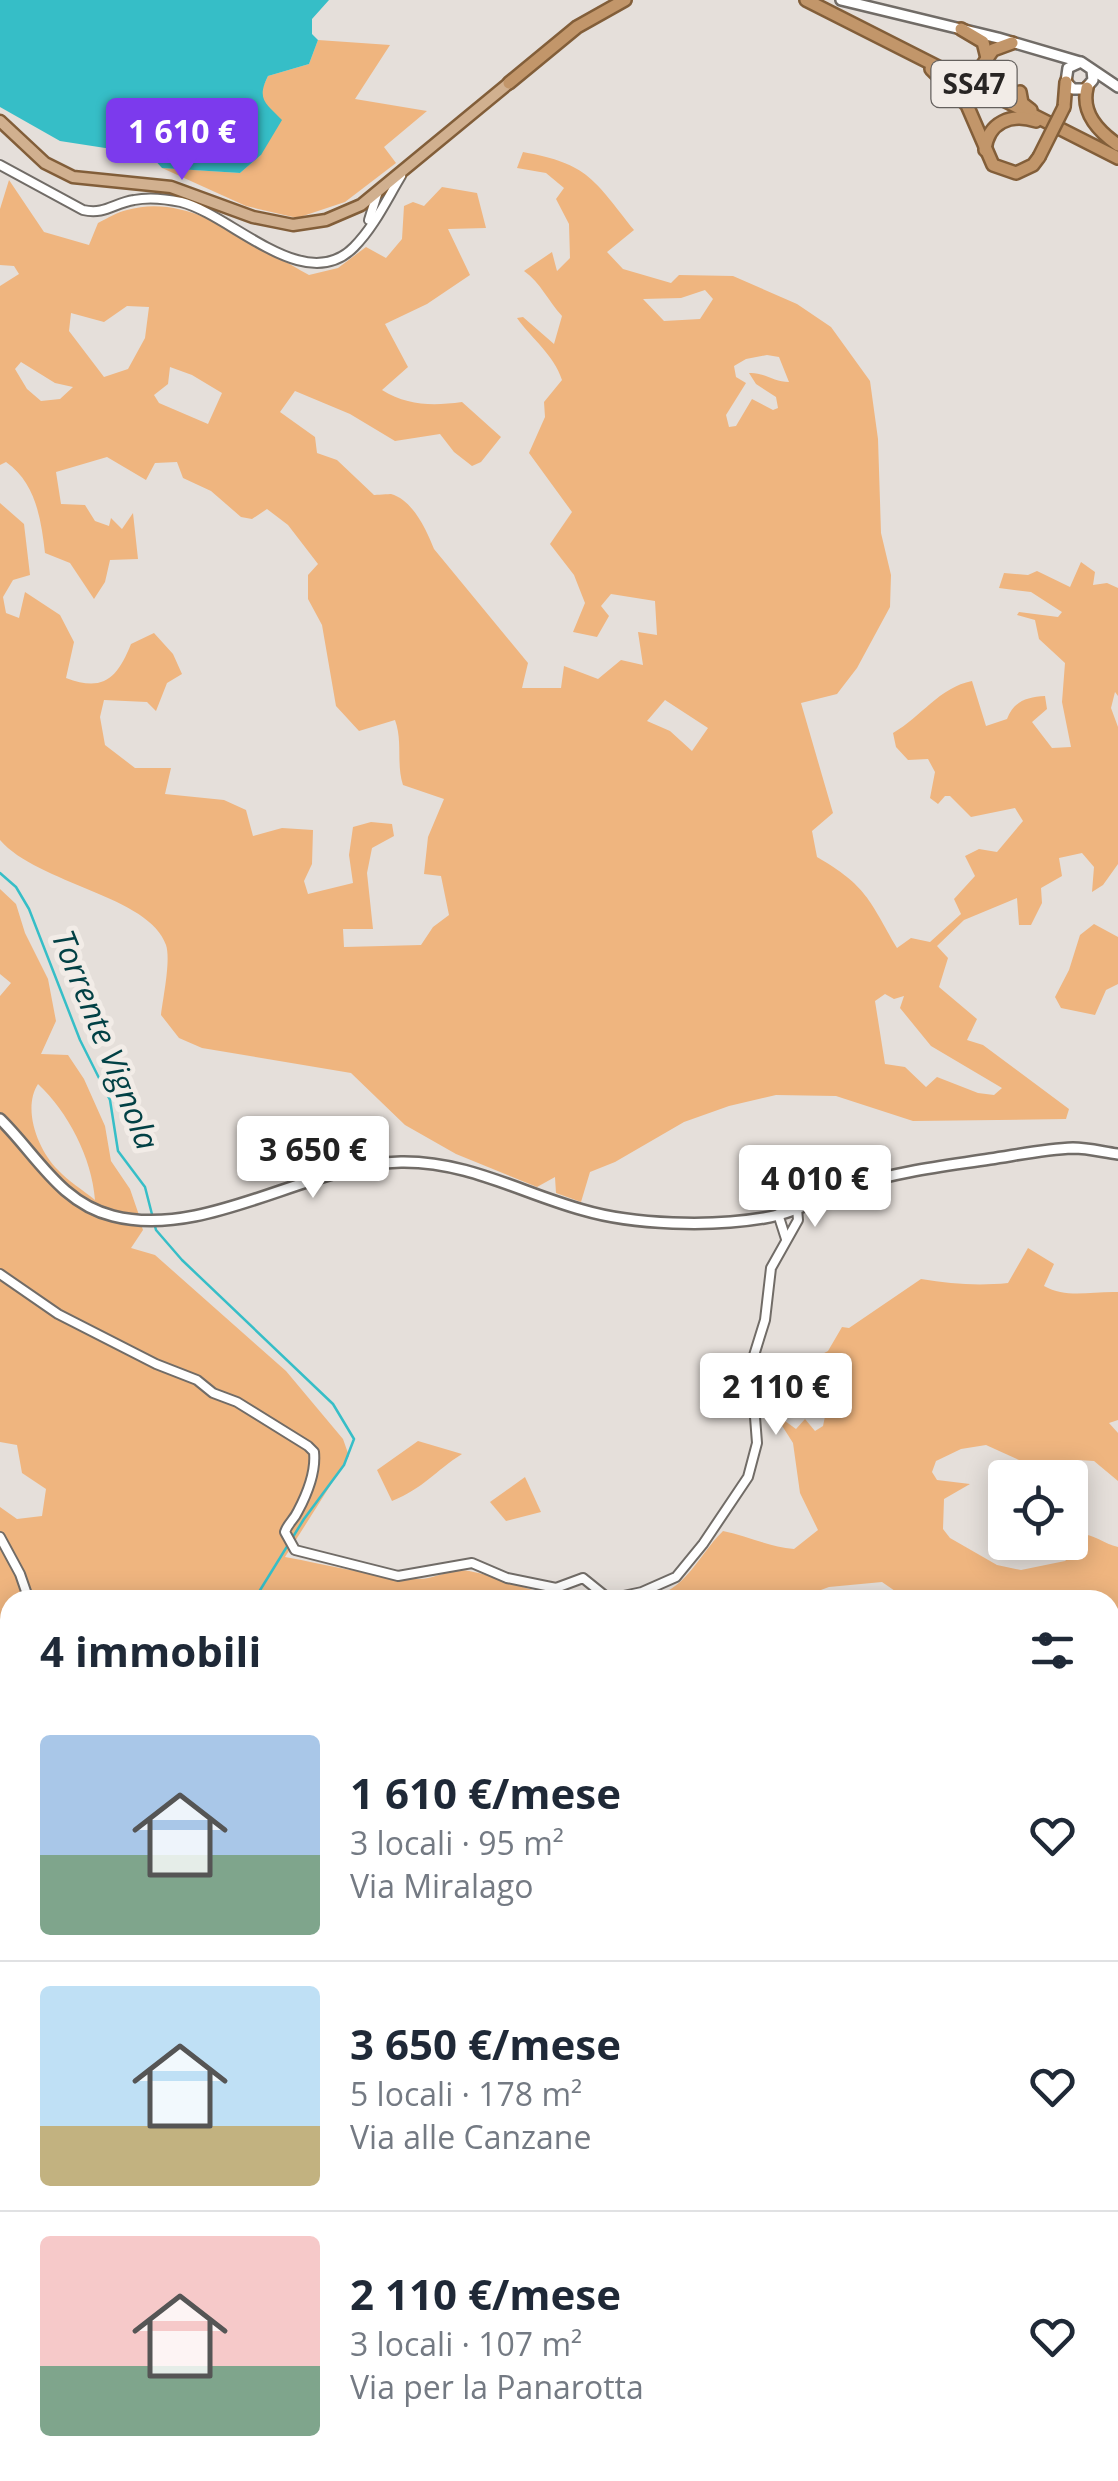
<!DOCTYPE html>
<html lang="it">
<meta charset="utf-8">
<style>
:root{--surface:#fff;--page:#f6f6f7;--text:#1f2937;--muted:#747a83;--line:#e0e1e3;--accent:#7c3aed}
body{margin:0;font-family:"Open Sans",sans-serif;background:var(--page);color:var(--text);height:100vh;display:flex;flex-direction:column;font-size:38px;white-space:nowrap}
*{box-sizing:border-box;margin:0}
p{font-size:32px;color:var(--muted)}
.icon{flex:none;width:55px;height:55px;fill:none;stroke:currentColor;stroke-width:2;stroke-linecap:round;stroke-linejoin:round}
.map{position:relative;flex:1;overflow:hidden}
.details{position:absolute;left:0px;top:1590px;width:1120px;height:892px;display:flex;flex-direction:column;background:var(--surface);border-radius:30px 30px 0 0;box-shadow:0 5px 25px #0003}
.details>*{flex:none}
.fabs{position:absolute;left:988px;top:1460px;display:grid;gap:20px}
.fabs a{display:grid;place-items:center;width:100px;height:100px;border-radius:10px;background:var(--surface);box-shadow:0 5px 25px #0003;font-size:50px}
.price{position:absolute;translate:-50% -85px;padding:0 22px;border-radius:10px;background:#fff;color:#222;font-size:32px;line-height:65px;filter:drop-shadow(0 2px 5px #0008)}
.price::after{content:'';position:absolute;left:50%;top:60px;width:30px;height:22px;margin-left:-15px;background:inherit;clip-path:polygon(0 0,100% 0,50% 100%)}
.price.selected{background:var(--accent);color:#fff}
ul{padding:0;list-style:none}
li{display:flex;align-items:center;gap:30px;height:250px;padding:0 40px}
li+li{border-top:2px solid var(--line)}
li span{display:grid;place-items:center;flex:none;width:280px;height:200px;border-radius:10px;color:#555}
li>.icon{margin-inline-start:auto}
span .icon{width:120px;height:120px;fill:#fffc;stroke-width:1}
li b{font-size:42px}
h2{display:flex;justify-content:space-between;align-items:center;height:120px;padding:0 40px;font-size:42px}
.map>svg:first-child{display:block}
.green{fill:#efb57f;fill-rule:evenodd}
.water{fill:#36bec7}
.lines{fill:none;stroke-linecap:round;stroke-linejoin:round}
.stream{stroke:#36bec7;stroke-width:2.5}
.tertiary-casing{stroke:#716c67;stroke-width:12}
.secondary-casing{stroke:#716c67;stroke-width:14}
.primary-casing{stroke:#825e39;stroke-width:15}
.trunk-casing{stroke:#825e39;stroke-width:16}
.tertiary{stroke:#fff;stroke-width:8}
.secondary{stroke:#fff;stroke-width:9}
.primary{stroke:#d1b08f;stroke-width:10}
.trunk{stroke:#c2966a;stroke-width:11}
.trunk-bridge-casing{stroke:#825e39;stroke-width:16;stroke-linecap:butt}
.trunk-bridge{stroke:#c2966a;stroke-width:11}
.labels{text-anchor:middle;stroke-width:10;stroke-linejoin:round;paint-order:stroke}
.shield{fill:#f2ece7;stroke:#65615e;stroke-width:2.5}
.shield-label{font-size:28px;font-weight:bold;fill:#282524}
.water-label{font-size:32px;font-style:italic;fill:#024145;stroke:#f2ece7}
</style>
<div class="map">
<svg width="1118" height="2481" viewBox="0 0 1118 2481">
<rect width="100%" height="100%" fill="#e5dfda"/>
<g class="green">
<polygon points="318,40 390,45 355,99 427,111 384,147 396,163 345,202 297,218 246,206 162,168 240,173 261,155 261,91 268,76 309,64"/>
<path d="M523 152C589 164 594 180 634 230L607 252 623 269 671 283 679 275 733 276 797 304 831 327 870 381 878 439 881 533 891 575 890 607 857 668 837 694 801 703 833 813 812 831 817 857C867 886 869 900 897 948L911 938 930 942 961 914 954 899 975 876 965 856 979 849 997 852 1023 821 1015 808 971 817 950 796H945L938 804 930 798 935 772 928 759 908 760 896 747 893 733C921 717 940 687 972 681L986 726 1007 719C1014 701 1027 697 1045 696L1047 709 1032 722 1052 748 1071 747 1062 702 1065 663 1039 639 1035 620 1017 615 1019 612 1058 617 1062 612 1031 592 999 588 1004 573 1028 575 1037 571 1070 587 1081 562 1095 572 1093 585 1107 583 1118 588V696L1115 692 1111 708 1118 727V864L1103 885 1092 892 1094 867 1082 853 1059 858 1062 876 1041 888 1042 903 1031 925H1019L1017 898 964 920 937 946 948 958 939 987 977 1019 967 1040 983 1045 1069 1109 1066 1119 913 1121 836 1096 776 1095 729 1106 684 1122 615 1162 590 1172 581 1202 556 1193 555 1177 537 1187 456 1154 405 1125 351 1073 202 1048 179 1038 161 1015C163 998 171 960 166 945 150 896 38 884 0 840V503L24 524 30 575 13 580 3 597 6 613 19 618 25 592 60 615 74 642 66 678C103 692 117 679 131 644L154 633 173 654 182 674 167 683 156 711 147 702 104 700 100 717 105 745 135 768H171L165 794 224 800 246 810 253 836 282 828 313 830 312 864 304 881 308 894 353 883 349 855 353 827 371 822 392 824 394 836 372 848 367 873 373 929H343L344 947 421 945 433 927 449 915 441 876 424 874 428 837 444 799 403 785C396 764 403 742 395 720L359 731 336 706 322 625 308 599V575L318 564 288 525 267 509 252 519 241 517 211 491 183 478 177 462 155 463 146 480 107 457 56 472 61 504 85 505 95 521 109 526 111 518 122 529 133 513 138 559 110 560 105 582 94 599 70 563 45 553C41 519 36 483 6 462L0 465V286L19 274 14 266 0 265V209L9 180 44 232 89 245 98 223C108 218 117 212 127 210 191 191 256 247 309 275L338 268 366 247 386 258 402 239 404 206 413 202 424 206 442 187 477 193 486 228 448 229 470 275 427 304 385 324 408 367 382 390C408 406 433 406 462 402L501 437 481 462 472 466 454 452 440 434 395 441 350 414 295 391 280 412 315 437 317 453 337 460 374 495C375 495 390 494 391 494 413 500 427 531 434 549L528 663 522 688H561L564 666 598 679 621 660 643 665 638 632 657 635 655 601 611 594 601 606 609 616 597 637 573 632 585 603 574 575 550 544 572 512 529 453 545 417 544 402 562 380C554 355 532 339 517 318L523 317 554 344 562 316C548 301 541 283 524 271L552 252 557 271 570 258 569 224 556 199 564 188 546 173 517 168ZM705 290 713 299 700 319 664 321 643 299 681 298ZM127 306 149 307 145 338 128 369 104 377 69 331 71 313 104 322ZM767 355 779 357 789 382C774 382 764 372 749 373L756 384 776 397 778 408 773 410 752 399 736 426 729 427 726 415 746 383 736 377 734 366 746 359ZM21 362 55 383 73 387 60 399 41 401 27 389 15 369ZM170 367 192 375 222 393 208 424 159 403 154 395 168 384ZM665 700 708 728 692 751 670 731 647 721ZM885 994 894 999 904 996 900 1008 931 1046 1002 1088 994 1095 978 1093 937 1077 926 1087 905 1067 885 1064 875 1001Z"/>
<path d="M0 889 16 904 25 933 48 979 56 1021 41 1054 68 1055 84 1079 105 1126 111 1161 130 1189 140 1218C74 1212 43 1162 0 1117V996L11 983 0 974ZM38 1084C68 1112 92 1158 95 1200 83 1190 68 1181 58 1170 38 1150 22 1109 38 1084Z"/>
<polygon points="1094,924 1118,937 1118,984 1106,990 1095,1015 1061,1008 1055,997 1069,970 1080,935"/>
<path d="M0 1121 75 1201 140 1221 143 1230 131 1248 155 1255 286 1371 343 1439 349 1456 285 1557C328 1565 372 1576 416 1579 435 1580 449 1568 469 1571 510 1578 546 1604 590 1593L600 1600H10V2472H281L286 2476 288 2473 337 2472 346 2481H0V1507L17 1519 42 1516 46 1489 22 1473 17 1445 0 1442Z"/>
<path d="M1028 1248 1054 1264 1044 1286C1067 1299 1092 1291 1118 1292V1420L1109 1423 1118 1433V1481L1094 1461 1079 1460 1064 1467 1019 1460 986 1445 961 1449 936 1461 932 1472 937 1480 970 1484 944 1499 943 1529 950 1538 997 1565 1021 1570 1065 1561 1077 1550 1076 1534C1092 1532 1103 1544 1118 1547V2481H579L580 2472H1110V1600H895V1591L882 1582 829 1587 810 1594 807 1600H644C688 1590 695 1559 723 1531 748 1536 769 1547 794 1549L818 1530 800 1493 793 1443 774 1413 796 1429 805 1419 815 1431 823 1426 828 1402 826 1365H814L813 1359 828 1351 842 1327 849 1328 921 1279C951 1284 978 1286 1008 1283Z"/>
<path d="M418 1441 462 1454C435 1471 424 1488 392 1501L377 1470Z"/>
<polygon points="525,1477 541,1512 506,1521 490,1502"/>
</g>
<path class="water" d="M0 0H329L312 19V34L318 40 309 64 268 76C256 100 266 103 282 120L261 155 240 173 162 168 152 157 144 154 60 141 0 107Z"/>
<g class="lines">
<g class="stream">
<polyline points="0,873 16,887 29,909 80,1040 110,1100 118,1151 145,1187 156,1230 182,1260 333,1404 354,1439 344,1465 304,1519 254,1600"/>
<polyline points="0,1877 10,1873"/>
</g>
<g class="tertiary-casing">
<g id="tertiary">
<path d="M0 165 83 210C105 215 114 203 134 200 148 197 167 199 181 202 232 215 305 297 354 247 374 227 387 199 401 176"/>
<polyline points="369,220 378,191"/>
<polyline points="778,1214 786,1239"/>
<path d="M0 1274 58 1314 156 1364 197 1380 213 1393 237 1402 308 1446 314 1452C316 1471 307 1494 298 1511 294 1520 288 1523 285 1532L295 1550 398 1576 472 1563 507 1578 556 1588 583 1578 609 1599 642 1592 676 1577 703 1544 748 1477 757 1443 751 1365 765 1320 771 1268 798 1220 797 1208"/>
<polyline points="0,1537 20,1574 29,1600"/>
<polyline points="0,1723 10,1714"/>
<polyline points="0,2085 10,2086"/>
<polyline points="0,2098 10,2099"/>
<polyline points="0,2346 10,2350"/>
<polyline points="0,2402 10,2399"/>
</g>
</g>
<g class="secondary-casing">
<g id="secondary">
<polyline points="841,0 998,38 1080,62"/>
<polyline points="1092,70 1093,80 1085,89 1073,89 1066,82 1068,68 1081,62 1118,87"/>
<path d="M0 1119C36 1154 60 1203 113 1216 205 1240 309 1164 401 1162 468 1161 521 1193 583 1210 634 1225 711 1227 764 1218 796 1213 825 1195 856 1185 900 1171 945 1166 990 1159 1017 1155 1045 1149 1073 1148 1088 1148 1103 1152 1118 1154"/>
</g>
</g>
<g class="primary-casing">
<polyline id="primary" points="0,121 45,163 73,177 171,187 253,217 293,225 326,220 361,205 509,83"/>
</g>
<g class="trunk-casing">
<g id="trunk">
<polyline points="806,0 1118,158"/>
<polyline points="961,29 983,42 987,58"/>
<polyline points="931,69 967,105 993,165 1016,173 1033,165 1039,157"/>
<polyline points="961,71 977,73 993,50 1012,43"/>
<polyline points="509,83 577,27 625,0"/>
<path d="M1087 88C1081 113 1098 131 1118 145"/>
<polyline points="1020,92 1022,103 1031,110"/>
<polyline points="1064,107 1066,82"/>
<path d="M985 150C988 122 1011 113 1036 121"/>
</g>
</g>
<use href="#tertiary" class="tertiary"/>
<use href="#secondary" class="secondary"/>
<use href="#primary" class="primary"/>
<use href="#trunk" class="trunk"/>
<g class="trunk-bridge-casing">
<polyline id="trunk-bridge" points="1039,157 1064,107"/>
</g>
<use href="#trunk-bridge" class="trunk-bridge"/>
</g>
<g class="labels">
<rect class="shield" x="931.5" y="61" width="85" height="46" rx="8"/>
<g class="shield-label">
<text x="974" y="94">SS47</text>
</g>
<g class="water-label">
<text transform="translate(105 1040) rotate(68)" y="11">Torrente Vignola</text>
</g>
</g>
</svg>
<div class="fabs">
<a><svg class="icon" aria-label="locate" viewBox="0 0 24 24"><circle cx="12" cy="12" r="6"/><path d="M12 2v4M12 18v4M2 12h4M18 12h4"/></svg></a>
</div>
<b class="price selected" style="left:182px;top:183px">1 610 €</b>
<b class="price" style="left:313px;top:1201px">3 650 €</b>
<b class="price" style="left:815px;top:1230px">4 010 €</b>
<b class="price" style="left:776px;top:1438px">2 110 €</b>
<section class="details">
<h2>4 immobili<svg class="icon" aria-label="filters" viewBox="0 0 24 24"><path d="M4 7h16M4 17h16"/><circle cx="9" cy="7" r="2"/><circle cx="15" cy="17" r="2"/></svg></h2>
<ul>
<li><span style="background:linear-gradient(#a9c7e8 60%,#7fa58c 0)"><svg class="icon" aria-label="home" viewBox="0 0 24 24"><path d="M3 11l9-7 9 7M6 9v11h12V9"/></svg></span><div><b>1 610 €/mese</b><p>3 locali · 95 m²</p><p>Via Miralago</p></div><svg class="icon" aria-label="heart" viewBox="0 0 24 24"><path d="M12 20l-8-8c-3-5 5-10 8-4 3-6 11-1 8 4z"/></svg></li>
<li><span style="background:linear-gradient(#bfe0f5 70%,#c2b280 0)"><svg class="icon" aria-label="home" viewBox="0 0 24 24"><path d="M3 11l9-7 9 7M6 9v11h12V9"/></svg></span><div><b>3 650 €/mese</b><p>5 locali · 178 m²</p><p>Via alle Canzane</p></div><svg class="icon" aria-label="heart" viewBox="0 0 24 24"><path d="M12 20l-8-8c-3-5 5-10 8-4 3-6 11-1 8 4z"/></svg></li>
<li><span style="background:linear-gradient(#f6c9c9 65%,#7fa58c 0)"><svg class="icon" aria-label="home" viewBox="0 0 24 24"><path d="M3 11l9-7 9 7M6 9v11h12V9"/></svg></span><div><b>2 110 €/mese</b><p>3 locali · 107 m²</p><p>Via per la Panarotta</p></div><svg class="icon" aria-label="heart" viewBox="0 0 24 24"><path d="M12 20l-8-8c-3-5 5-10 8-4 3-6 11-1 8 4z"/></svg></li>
</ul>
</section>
</div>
